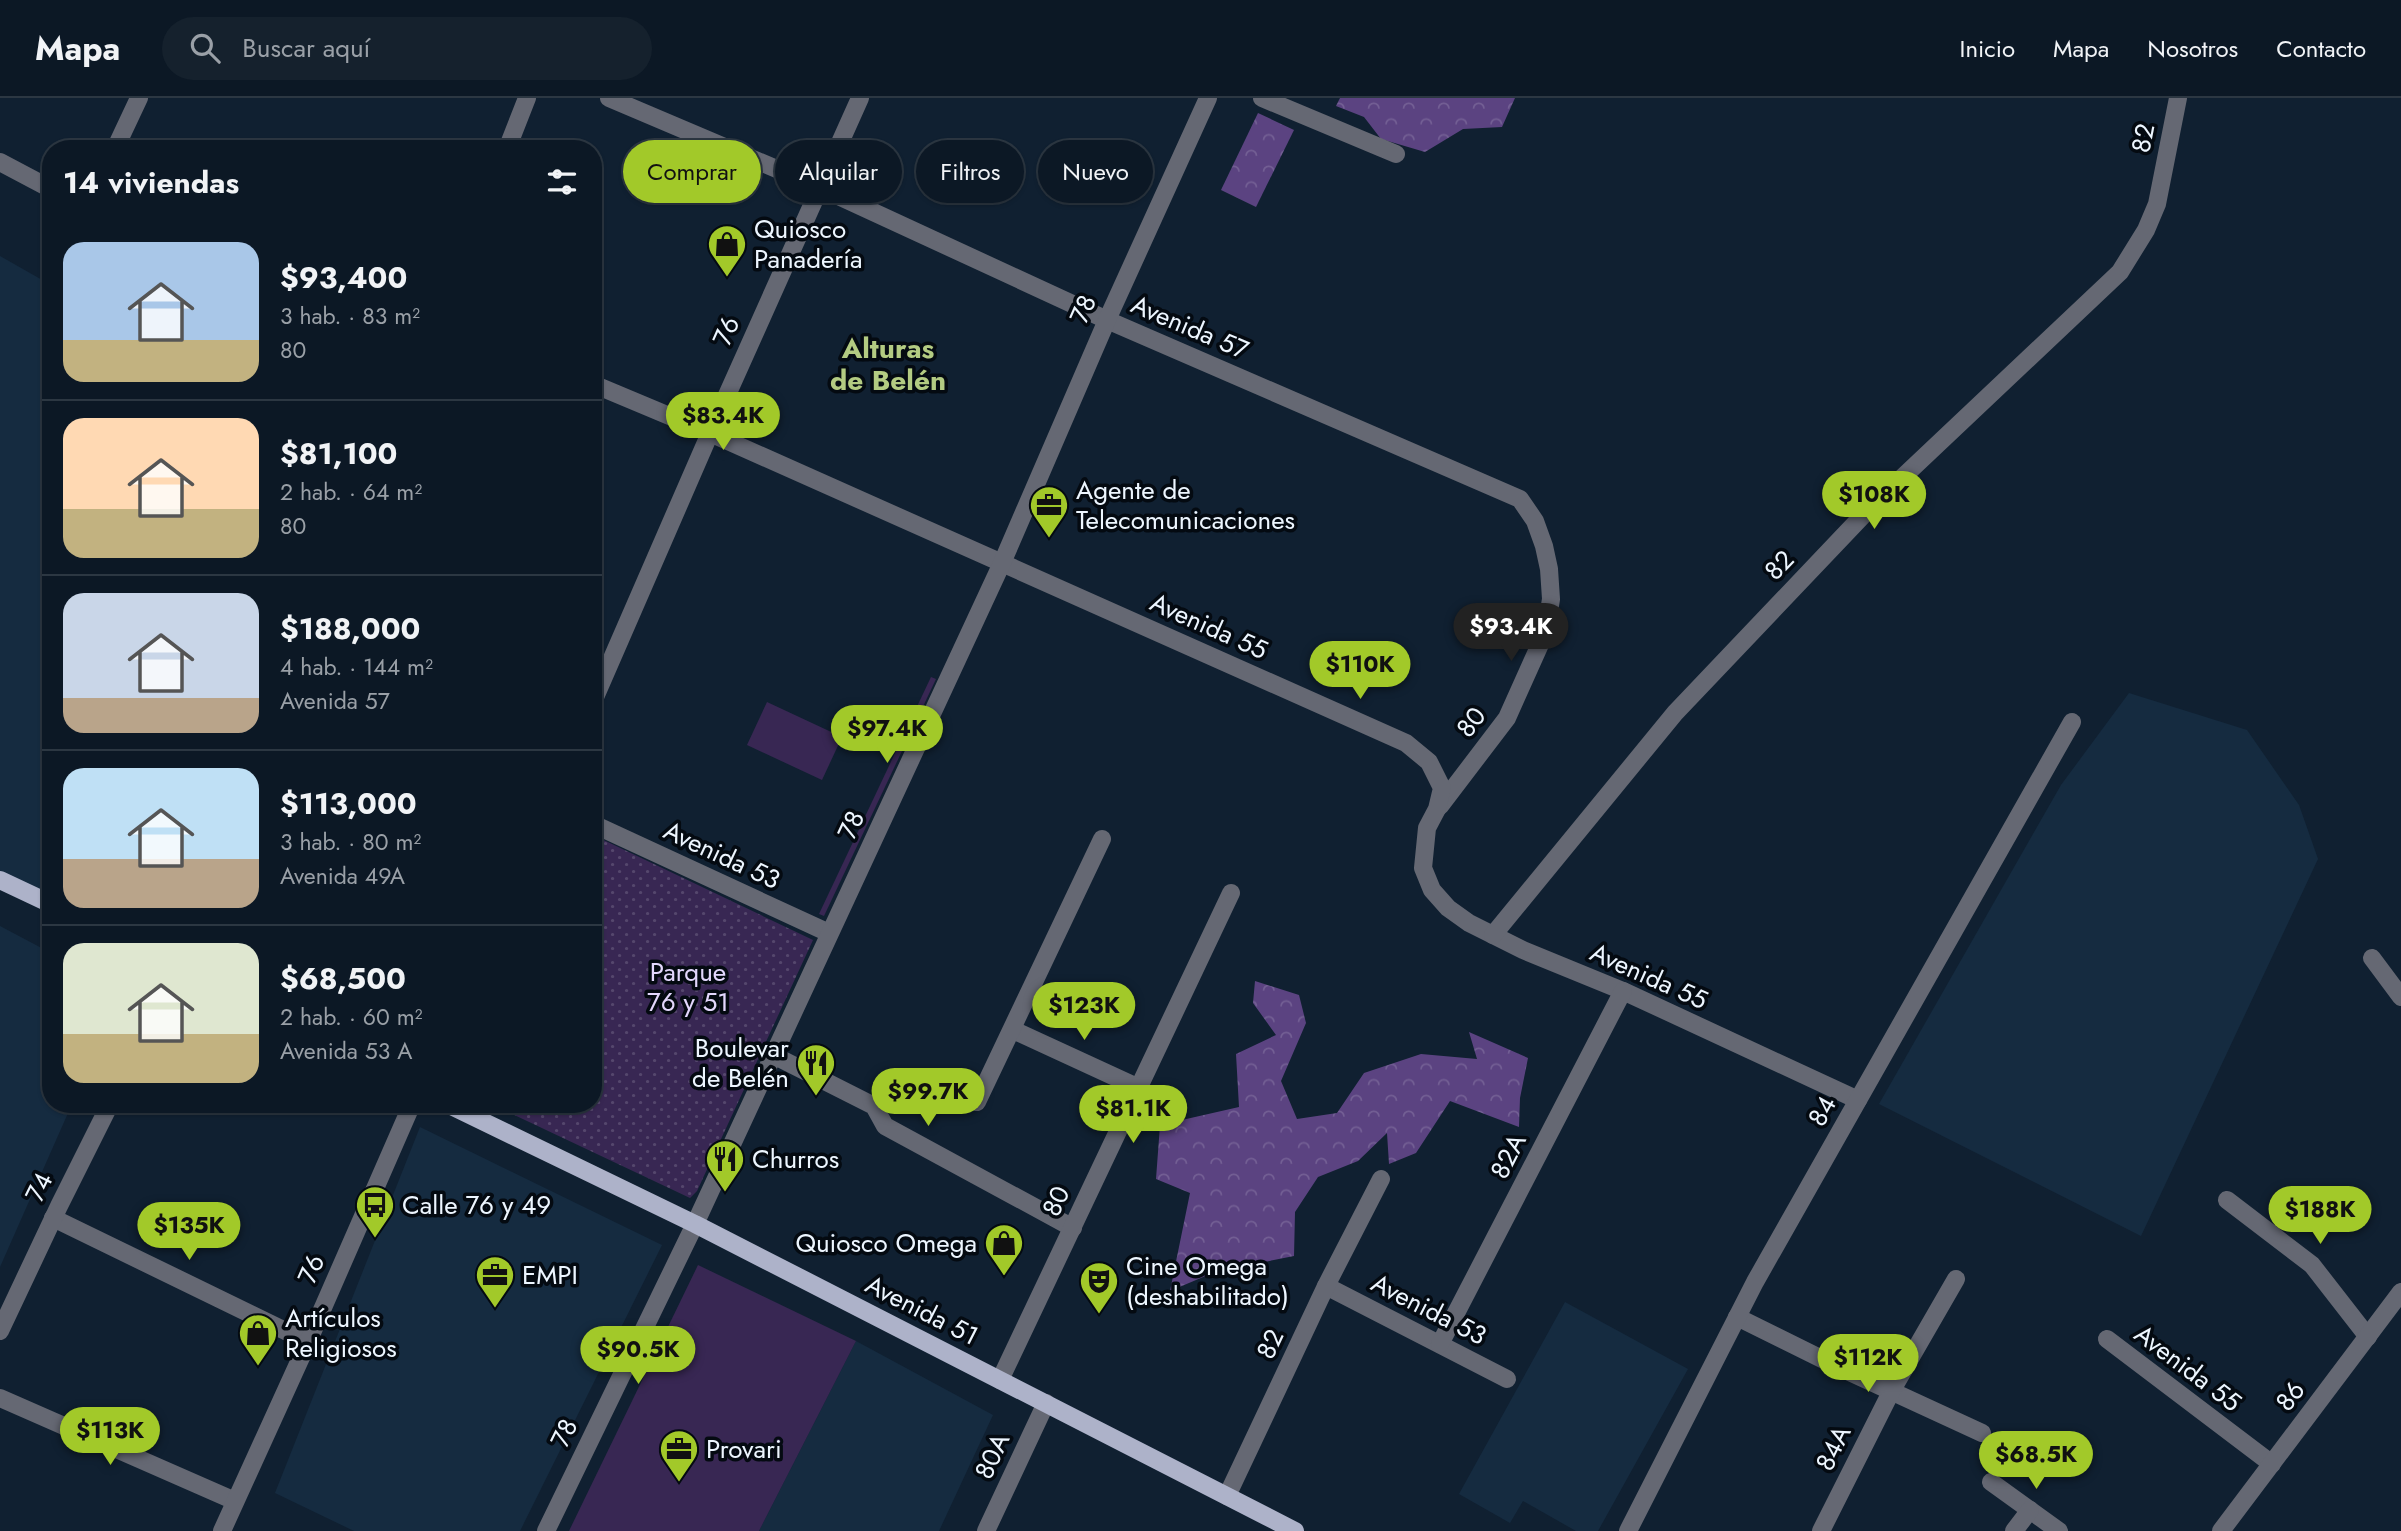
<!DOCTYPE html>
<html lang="es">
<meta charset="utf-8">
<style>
:root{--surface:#0c1825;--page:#15212d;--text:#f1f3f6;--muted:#9aa0a7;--line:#2c3742;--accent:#a2c929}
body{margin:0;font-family:Jost,sans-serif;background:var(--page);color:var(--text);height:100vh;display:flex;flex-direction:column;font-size:26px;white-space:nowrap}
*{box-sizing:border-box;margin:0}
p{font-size:23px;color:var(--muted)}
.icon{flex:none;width:38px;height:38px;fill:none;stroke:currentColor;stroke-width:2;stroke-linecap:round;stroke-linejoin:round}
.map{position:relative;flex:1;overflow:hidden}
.panel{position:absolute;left:42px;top:42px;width:560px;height:973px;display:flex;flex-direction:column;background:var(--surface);border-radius:28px;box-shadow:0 2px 5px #0004,0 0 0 2px var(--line)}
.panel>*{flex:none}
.hud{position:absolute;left:623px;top:42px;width:665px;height:63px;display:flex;gap:14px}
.price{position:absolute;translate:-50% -60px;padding:0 16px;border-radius:24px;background:var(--accent);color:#111;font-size:23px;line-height:46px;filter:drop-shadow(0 2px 4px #0008)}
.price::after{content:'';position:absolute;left:50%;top:42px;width:21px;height:16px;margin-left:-10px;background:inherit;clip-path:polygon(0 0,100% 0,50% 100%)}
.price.on{background:#222;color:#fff}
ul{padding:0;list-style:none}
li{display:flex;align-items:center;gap:21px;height:175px;padding:0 21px}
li+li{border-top:2px solid var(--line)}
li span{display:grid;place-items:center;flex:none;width:196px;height:140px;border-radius:21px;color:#555}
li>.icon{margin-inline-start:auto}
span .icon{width:84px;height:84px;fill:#fffc;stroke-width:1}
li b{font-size:30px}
h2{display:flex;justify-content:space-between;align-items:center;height:84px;padding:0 21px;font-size:30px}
.pill{padding:0 24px;border-radius:32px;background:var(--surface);box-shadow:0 2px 5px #0004,0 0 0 2px var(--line);font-size:24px;line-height:63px}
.pill.on{background:var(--accent);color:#111}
header{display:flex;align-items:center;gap:42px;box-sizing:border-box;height:98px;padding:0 35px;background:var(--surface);border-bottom:2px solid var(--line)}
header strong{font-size:33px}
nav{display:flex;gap:38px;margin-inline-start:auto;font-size:24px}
.search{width:490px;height:63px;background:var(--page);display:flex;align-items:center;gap:18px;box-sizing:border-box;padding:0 24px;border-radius:38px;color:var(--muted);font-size:26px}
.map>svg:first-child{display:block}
.built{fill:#152b40}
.green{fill:#382753}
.forest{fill:url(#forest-crowns)}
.park{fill:url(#park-dots)}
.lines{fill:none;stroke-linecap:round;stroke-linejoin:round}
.minor{stroke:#656873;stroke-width:18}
.tertiary{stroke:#656873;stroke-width:18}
.primary{stroke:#adb2c9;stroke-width:18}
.labels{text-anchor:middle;stroke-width:7;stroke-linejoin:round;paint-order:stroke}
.street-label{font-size:26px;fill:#edf6ff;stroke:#040a11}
.poi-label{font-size:26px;fill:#edf6ff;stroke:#040a11;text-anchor:start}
.park-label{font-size:26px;fill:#e3d7fd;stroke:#040a11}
.neighbourhood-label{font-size:28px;font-weight:bold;fill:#b3cb82;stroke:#040a11}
</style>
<header>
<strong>Mapa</strong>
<div class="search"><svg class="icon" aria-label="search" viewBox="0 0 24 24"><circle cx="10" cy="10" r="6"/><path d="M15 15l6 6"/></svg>Buscar aquí</div>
<nav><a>Inicio</a><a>Mapa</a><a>Nosotros</a><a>Contacto</a></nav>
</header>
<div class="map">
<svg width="2401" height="1433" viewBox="0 0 2401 1433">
<defs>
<pattern id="forest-crowns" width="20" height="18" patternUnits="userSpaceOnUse" patternTransform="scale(1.75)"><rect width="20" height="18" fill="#5b4381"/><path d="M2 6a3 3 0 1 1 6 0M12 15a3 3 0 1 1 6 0" fill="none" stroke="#735f94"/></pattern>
<pattern id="park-dots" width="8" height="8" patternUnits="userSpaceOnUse" patternTransform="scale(1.75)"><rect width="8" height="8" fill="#382753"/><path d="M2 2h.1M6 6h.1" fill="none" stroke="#55476d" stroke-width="1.8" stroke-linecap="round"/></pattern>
</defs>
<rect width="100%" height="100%" fill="#102031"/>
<g class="built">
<polygon points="0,158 51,187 51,806 0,781"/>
<polygon points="2129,595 2247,632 2299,707 2318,761 2141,1138 1879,1006 2061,687"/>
<polygon points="0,828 51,855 51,1006 72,1006 0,1169"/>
<polygon points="420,1029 662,1147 520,1433 354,1433 275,1395"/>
<polygon points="1565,1204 1688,1271 1598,1433 1576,1433 1523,1403 1510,1425 1459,1396"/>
<polygon points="856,1243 993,1317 939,1433 759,1433"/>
</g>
<g class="green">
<polygon points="931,579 936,581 824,818 819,816"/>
<polygon points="767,604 842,639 822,682 747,647"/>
<polygon points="698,1167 856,1243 759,1433 569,1433"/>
</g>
<g class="forest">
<polygon points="1340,0 1515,0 1502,29 1463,31 1425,54 1381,41 1364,19 1336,8"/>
<polygon points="1258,15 1294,32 1256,109 1221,92"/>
<polygon points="1255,883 1299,897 1306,925 1281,983 1297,1021 1337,1015 1364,975 1421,956 1477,961 1469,934 1528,960 1520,1000 1519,1029 1450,1003 1416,1055 1389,1066 1387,1035 1358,1063 1318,1079 1295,1114 1294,1158 1215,1174 1170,1193 1190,1095 1156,1081 1160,1027 1239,1009 1236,956 1276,937 1253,905"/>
</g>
<polygon class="park" points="593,737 813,842 697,1093 690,1100 491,1006 593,1006"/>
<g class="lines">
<g class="minor">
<polyline points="609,0 819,89 1107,222 1520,401 1535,423 1544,448 1549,471 1551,501 1546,533 1507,620 1440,708"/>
<polyline points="1262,0 1396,56"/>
<polyline points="115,51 139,0"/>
<polyline points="507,51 527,0"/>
<polyline points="0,64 51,91"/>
<polyline points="593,286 710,335 1406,645 1429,664 1442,690 1437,711 1427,730 1423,770 1432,792 1448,810 1469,825 1523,852 1623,893 1858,1002"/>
<polyline points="593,726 829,835"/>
<polyline points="1493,837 1675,615 1869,411 2120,174 2146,132 2157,106 2178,0"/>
<polyline points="2372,860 2401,899"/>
<polyline points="1013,932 1139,990"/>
<polyline points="773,957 874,1008 885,1028 1073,1130"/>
<polyline points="977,1004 1102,741"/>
<polyline points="2227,1102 2312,1167 2368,1239"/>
<polyline points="53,1120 308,1244"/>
<polyline points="1326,1188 1507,1281"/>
<polyline points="1737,1219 1828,1264 1982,1335"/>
<polyline points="0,1233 59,1108 110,1006"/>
<polyline points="2107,1241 2272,1366"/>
<polyline points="1440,1246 1623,893"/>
<polyline points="1000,1282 1231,795"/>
<polyline points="0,1300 235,1403"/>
<polyline points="1991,1384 2059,1433"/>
<polyline points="1227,1398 1326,1188 1381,1081"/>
<polyline points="546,1433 695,1126 1002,465 1107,222 1208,0"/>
<polyline points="986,1433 1046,1305"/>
<polyline points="1628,1433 1755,1184 2072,624"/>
<polyline points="1821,1433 1892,1292 1956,1181"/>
<polyline points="2014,1433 2030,1412"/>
<polyline points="2221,1433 2401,1194"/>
</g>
<g class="tertiary">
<polyline points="593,604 710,335 860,0"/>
<polyline points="222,1433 308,1244 412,1006"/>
</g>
<g class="primary">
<polyline points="0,782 51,806"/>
<polyline points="447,1006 695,1126 1295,1433"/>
</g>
</g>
<defs>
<g id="shop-pin" transform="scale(2.0125)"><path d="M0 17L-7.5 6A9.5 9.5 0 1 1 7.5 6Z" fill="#a2c929" stroke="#040a11"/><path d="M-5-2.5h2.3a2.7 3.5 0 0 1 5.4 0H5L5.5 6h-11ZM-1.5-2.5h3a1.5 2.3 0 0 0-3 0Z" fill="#111"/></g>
<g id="office-pin" transform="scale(2.0125)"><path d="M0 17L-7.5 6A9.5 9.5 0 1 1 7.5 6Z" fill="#a2c929" stroke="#040a11"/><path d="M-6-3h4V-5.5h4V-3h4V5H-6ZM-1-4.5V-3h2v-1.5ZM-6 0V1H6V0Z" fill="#111"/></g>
<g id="restaurant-pin" transform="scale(2.0125)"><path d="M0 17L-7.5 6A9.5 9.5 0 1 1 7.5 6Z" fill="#a2c929" stroke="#040a11"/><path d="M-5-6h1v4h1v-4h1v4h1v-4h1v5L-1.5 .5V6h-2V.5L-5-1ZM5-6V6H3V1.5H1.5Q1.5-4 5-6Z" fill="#111"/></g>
<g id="bus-pin" transform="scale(2.0125)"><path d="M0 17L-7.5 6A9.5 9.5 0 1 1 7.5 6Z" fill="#a2c929" stroke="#040a11"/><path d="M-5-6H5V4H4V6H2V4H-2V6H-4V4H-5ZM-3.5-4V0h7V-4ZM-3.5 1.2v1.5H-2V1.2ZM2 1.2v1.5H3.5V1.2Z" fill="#111"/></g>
<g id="theatre-pin" transform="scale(2.0125)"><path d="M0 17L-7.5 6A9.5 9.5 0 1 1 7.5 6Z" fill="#a2c929" stroke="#040a11"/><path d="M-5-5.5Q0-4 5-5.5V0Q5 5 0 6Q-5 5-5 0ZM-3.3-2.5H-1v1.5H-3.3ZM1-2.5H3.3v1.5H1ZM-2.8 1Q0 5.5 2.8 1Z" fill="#111"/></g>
</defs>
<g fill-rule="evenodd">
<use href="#shop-pin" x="727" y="146"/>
<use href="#office-pin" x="1049" y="407"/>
<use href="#restaurant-pin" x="816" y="965"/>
<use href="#restaurant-pin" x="725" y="1061"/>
<use href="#bus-pin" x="375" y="1107"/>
<use href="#shop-pin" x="1004" y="1145"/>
<use href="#office-pin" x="495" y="1177"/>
<use href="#theatre-pin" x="1099" y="1183"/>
<use href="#shop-pin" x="258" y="1235"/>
<use href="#office-pin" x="679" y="1351"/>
</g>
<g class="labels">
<g class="street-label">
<text transform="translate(2143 40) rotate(-79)" y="9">82</text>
<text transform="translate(1083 211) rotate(-66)" y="9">78</text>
<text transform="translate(1190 229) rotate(23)" y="9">Avenida 57</text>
<text transform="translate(726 233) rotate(-66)" y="9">76</text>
<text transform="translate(1779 467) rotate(-46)" y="9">82</text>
<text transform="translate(1209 528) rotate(24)" y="9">Avenida 55</text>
<text transform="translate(1471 624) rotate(-53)" y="9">80</text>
<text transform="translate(851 727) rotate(-65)" y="9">78</text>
<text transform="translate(722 757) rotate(25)" y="9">Avenida 53</text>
<text transform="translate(1649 878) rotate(24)" y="9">Avenida 55</text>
<text transform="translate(1822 1013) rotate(-61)" y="9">84</text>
<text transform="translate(1508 1058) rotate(-63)" y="9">82A</text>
<text transform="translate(39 1089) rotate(-64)" y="9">74</text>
<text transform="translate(1056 1103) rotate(-65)" y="9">80</text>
<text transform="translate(311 1171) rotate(-66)" y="9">76</text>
<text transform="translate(1429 1211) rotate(27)" y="9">Avenida 53</text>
<text transform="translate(922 1212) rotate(27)" y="9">Avenida 51</text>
<text transform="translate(1270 1246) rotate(-65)" y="9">82</text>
<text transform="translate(2188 1270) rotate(37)" y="9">Avenida 55</text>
<text transform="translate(2290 1298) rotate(-53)" y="9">86</text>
<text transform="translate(564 1335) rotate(-64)" y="9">78</text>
<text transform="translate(1833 1350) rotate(-64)" y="9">84A</text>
<text transform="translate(992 1358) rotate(-65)" y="9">80A</text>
</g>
<g class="poi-label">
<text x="754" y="140">Quiosco<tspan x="754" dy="30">Panadería</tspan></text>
<text x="1076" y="401">Agente de<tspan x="1076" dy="30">Telecomunicaciones</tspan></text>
<text x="789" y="959" text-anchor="end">Boulevar<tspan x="789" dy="30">de Belén</tspan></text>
<text x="752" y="1070">Churros</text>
<text x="402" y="1116">Calle 76 y 49</text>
<text x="977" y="1154" text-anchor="end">Quiosco Omega</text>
<text x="1126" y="1177">Cine Omega<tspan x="1126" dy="30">(deshabilitado)</tspan></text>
<text x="522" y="1186">EMPI</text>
<text x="285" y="1229">Artículos<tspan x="285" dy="30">Religiosos</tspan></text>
<text x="706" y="1360">Provari</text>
</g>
<g class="park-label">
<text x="688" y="883">Parque<tspan x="688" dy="30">76 y 51</tspan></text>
</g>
<g class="neighbourhood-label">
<text x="888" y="260">Alturas<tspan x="888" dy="32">de Belén</tspan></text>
</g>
</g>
</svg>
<b class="price" style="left:723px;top:354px">$83.4K</b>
<b class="price" style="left:1874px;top:433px">$108K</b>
<b class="price on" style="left:1511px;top:565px">$93.4K</b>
<b class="price" style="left:1360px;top:603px">$110K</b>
<b class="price" style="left:887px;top:667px">$97.4K</b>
<b class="price" style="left:1084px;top:944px">$123K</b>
<b class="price" style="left:928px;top:1030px">$99.7K</b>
<b class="price" style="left:1133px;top:1047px">$81.1K</b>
<b class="price" style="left:2320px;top:1148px">$188K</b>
<b class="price" style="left:189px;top:1164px">$135K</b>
<b class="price" style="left:638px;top:1288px">$90.5K</b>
<b class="price" style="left:1868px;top:1296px">$112K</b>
<b class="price" style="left:110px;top:1369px">$113K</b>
<b class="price" style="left:2036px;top:1393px">$68.5K</b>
<div class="hud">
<a class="pill on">Comprar</a>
<a class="pill">Alquilar</a>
<a class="pill">Filtros</a>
<a class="pill">Nuevo</a>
</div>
<section class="panel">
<h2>14 viviendas<svg class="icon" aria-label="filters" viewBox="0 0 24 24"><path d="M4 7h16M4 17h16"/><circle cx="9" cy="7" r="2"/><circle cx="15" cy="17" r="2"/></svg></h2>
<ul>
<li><span style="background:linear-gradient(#a9c7e8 70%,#c2b280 0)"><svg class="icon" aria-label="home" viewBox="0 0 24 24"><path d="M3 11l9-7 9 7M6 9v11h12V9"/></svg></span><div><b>$93,400</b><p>3 hab. · 83 m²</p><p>80</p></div></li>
<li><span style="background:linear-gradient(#ffd9b3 65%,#c2b280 0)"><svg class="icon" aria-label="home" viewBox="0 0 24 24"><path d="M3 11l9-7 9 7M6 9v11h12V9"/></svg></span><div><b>$81,100</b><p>2 hab. · 64 m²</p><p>80</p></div></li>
<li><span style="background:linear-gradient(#c9d6e8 75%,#b9a48a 0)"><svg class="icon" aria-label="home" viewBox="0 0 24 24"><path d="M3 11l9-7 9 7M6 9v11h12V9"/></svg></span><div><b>$188,000</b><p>4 hab. · 144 m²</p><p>Avenida 57</p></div></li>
<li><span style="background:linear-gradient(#bfe0f5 65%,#b9a48a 0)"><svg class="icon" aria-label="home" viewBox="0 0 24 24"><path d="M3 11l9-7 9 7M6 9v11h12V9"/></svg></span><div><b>$113,000</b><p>3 hab. · 80 m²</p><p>Avenida 49A</p></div></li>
<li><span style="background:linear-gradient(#dfe7d0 65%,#c2b280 0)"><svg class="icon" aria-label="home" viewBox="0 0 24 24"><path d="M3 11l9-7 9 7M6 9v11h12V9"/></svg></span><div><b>$68,500</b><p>2 hab. · 60 m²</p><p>Avenida 53 A</p></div></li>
</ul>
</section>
</div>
